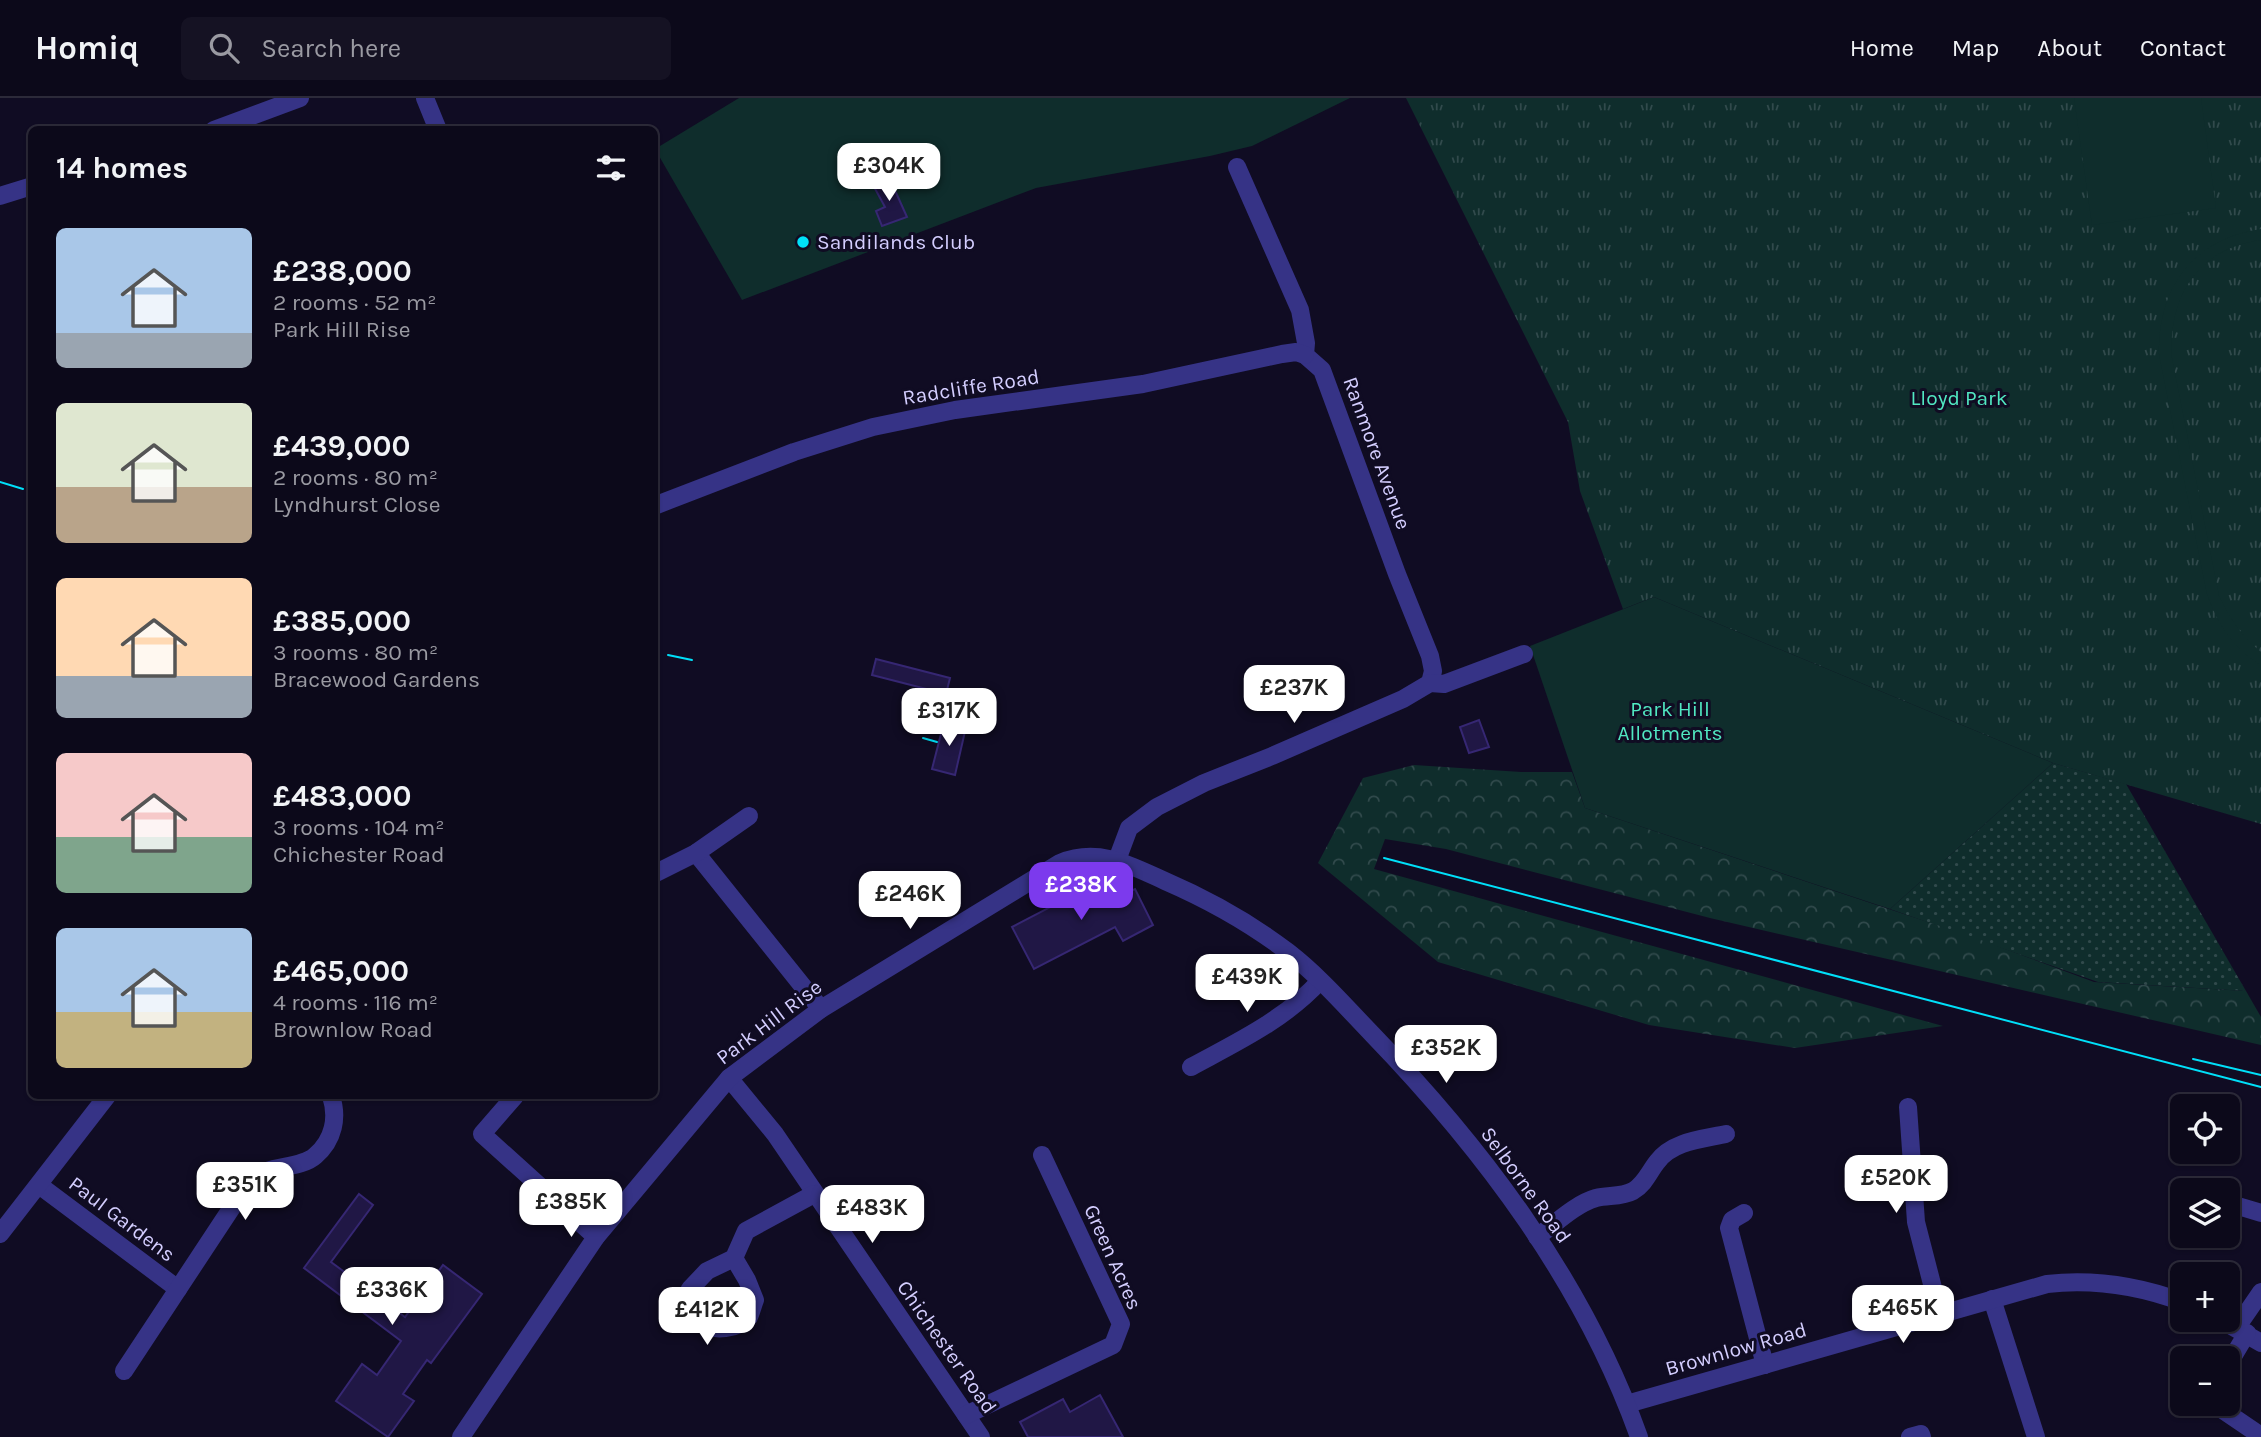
<!DOCTYPE html>
<meta charset="utf-8">
<style>
:root{--surface:#0c091a;--page:#151223;--text:#f1f3f6;--muted:#9a9aa2;--line:#2c2a39;--accent:#7c3aed}
body{margin:0;font-family:Karla,sans-serif;background:var(--page);color:var(--text);height:100vh;display:flex;flex-direction:column;font-size:26px;white-space:nowrap}
*{box-sizing:border-box;margin:0}
p{font-size:23px;color:var(--muted)}
.icon{flex:none;width:38px;height:38px;fill:none;stroke:currentColor;stroke-width:2;stroke-linecap:round;stroke-linejoin:round}
.map{position:relative;flex:1;overflow:hidden}
.sheet{position:absolute;left:28px;top:28px;width:630px;height:973px;display:flex;flex-direction:column;background:var(--surface);border-radius:10px;box-shadow:0 2px 5px #0004,0 0 0 2px var(--line)}
.sheet>*{flex:none}
.tools{position:absolute;left:2170px;top:996px;display:grid;gap:14px}
.tools a{display:grid;place-items:center;width:70px;height:70px;border-radius:10px;background:var(--surface);box-shadow:0 2px 5px #0004,0 0 0 2px var(--line);font-size:35px}
.price{position:absolute;translate:-50% -60px;padding:0 16px;border-radius:14px;background:#fff;color:#222;font-size:23px;line-height:46px;filter:drop-shadow(0 2px 4px #0008)}
.price::after{content:'';position:absolute;left:50%;top:42px;width:21px;height:16px;margin-left:-10px;background:inherit;clip-path:polygon(0 0,100% 0,50% 100%)}
.price.on{background:var(--accent);color:#fff}
ul{padding:0;list-style:none}
li{display:flex;align-items:center;gap:21px;height:175px;padding:0 28px}
li span{display:grid;place-items:center;flex:none;width:196px;height:140px;border-radius:10px;color:#555}
li>.icon{margin-inline-start:auto}
span .icon{width:84px;height:84px;fill:#fffc;stroke-width:1}
li b{font-size:30px}
h2{display:flex;justify-content:space-between;align-items:center;height:84px;padding:0 28px;font-size:30px}
header{display:flex;align-items:center;gap:42px;box-sizing:border-box;height:98px;padding:0 35px;background:var(--surface);border-bottom:2px solid var(--line)}
header strong{font-size:33px}
nav{display:flex;gap:38px;margin-inline-start:auto;font-size:24px}
.search{width:490px;height:63px;background:var(--page);display:flex;align-items:center;gap:18px;box-sizing:border-box;padding:0 24px;border-radius:10px;color:var(--muted);font-size:26px}
.map>svg:first-child{display:block}
.grass{fill:url(#grass-dots)}
.forest{fill:url(#forest-crowns)}
.park{fill:url(#park-tufts)}
.garden{fill:#0f2d2c}
.building{fill:#201745;stroke:#362773;stroke-width:2}
.lines{fill:none;stroke-linecap:round;stroke-linejoin:round}
.street{stroke:#363386;stroke-width:18}
.tram{stroke:#00e0f9;stroke-width:2}
.poi-dot{fill:#00e0f9;stroke:#100c23;stroke-width:2.5}
.labels{text-anchor:middle;stroke-width:6;stroke-linejoin:round;paint-order:stroke}
.poi-label{font-size:21px;fill:#d4ceff;stroke:#100c23;text-anchor:start}
.street-label{font-size:21px;fill:#d4ceff;stroke:#100c23}
.park-label{font-size:21px;fill:#51e8c2;stroke:#100c23}
</style>
<header>
<strong>Homiq</strong>
<div class="search"><svg class="icon" aria-label="search" viewBox="0 0 24 24"><circle cx="10" cy="10" r="6"/><path d="M15 15l6 6"/></svg>Search here</div>
<nav><a>Home</a><a>Map</a><a>About</a><a>Contact</a></nav>
</header>
<div class="map">
<svg width="2261" height="1339" viewBox="0 0 2261 1339">
<defs>
<pattern id="grass-dots" width="8" height="8" patternUnits="userSpaceOnUse" patternTransform="scale(1.75)"><rect width="8" height="8" fill="#0f2d2c"/><path d="M2 2h.1M6 6h.1" fill="none" stroke="#314a4c" stroke-width="1.8" stroke-linecap="round"/></pattern>
<pattern id="forest-crowns" width="20" height="18" patternUnits="userSpaceOnUse" patternTransform="scale(1.75)"><rect width="20" height="18" fill="#0f2d2c"/><path d="M2 6a3 3 0 1 1 6 0M12 15a3 3 0 1 1 6 0" fill="none" stroke="#314a4c"/></pattern>
<pattern id="park-tufts" width="24" height="20" patternUnits="userSpaceOnUse" patternTransform="scale(1.75)"><rect width="24" height="20" fill="#0f2d2c"/><path d="M3 7l-1-3M5 7V3M7 7l1-3M15 17l-1-3M17 17v-4M19 17l1-3" fill="none" stroke="#314a4c"/></pattern>
</defs>
<rect width="100%" height="100%" fill="#100c23"/>
<polygon class="grass" points="2053,665 2126,686 2246,893 2098,884 1890,811"/>
<polygon class="forest" points="1414,667 1521,674 1572,674 1585,710 1970,838 2094,884 2246,893 2261,919 2261,947 1710,820 1446,751 1385,741 1374,771 1943,928 1795,950 1649,927 1438,864 1318,765 1363,680"/>
<polygon class="park" points="1406,0 2261,0 2261,726 2053,665 1654,499 1623,511 1580,393 1568,324"/>
<g class="garden">
<polygon points="739,0 1350,0 1252,48 1210,58 1036,90 742,202 655,51"/>
<polygon points="2074,0 2201,0 2216,110 2092,127"/>
<path d="M2261 131V142C2197 151 2168 199 2172 260L2219 498C2230 521 2241 537 2261 554V567C2233 550 2218 527 2207 496L2159 256C2158 189 2193 141 2261 131Z"/>
<polygon points="1654,499 2053,665 1890,811 1585,710 1530,548"/>
</g>
<g class="building">
<polygon points="889,79 907,119 882,128 876,113 885,109 873,87"/>
<polygon points="876,561 950,580 946,596 872,577"/>
<polygon points="1479,622 1489,649 1469,655 1460,629"/>
<polygon points="944,624 966,629 955,677 932,671"/>
<polygon points="1104,781 1110,793 1121,788 1125,796 1135,791 1153,827 1123,843 1115,829 1034,871 1012,829"/>
<polygon points="359,1096 373,1107 331,1164 405,1219 443,1167 482,1196 431,1265 427,1262 403,1296 414,1303 388,1339 336,1303 362,1266 377,1277 401,1243 304,1170"/>
<polygon points="1100,1297 1123,1339 1028,1339 1020,1324 1063,1301 1070,1314"/>
</g>
<g class="lines">
<g class="street">
<polyline points="425,0 438,32"/>
<polyline points="214,32 300,0"/>
<polyline points="1237,69 1300,212 1306,245 1305,257 1322,272 1397,476 1430,558 1433,573 1430,585"/>
<polyline points="0,98 32,88"/>
<polyline points="654,408 794,354 873,329 955,312 1143,286 1282,256 1296,254 1305,257"/>
<polyline points="696,755 821,911"/>
<polyline points="1117,762 1129,730 1157,709 1204,685 1272,658 1403,601 1430,585 1444,586 1524,556"/>
<polyline points="654,776 696,755 749,718"/>
<path d="M1191 969C1237 944 1284 922 1320 883"/>
<polyline points="729,980 775,1036 981,1339"/>
<polyline points="515,998 482,1036 596,1139"/>
<polyline points="1908,1009 1916,1124 1940,1217"/>
<polyline points="39,1087 178,1191"/>
<polyline points="2228,1105 2261,1115"/>
<polyline points="1744,1115 1732,1122 1729,1130 1765,1267"/>
<polyline points="0,1136 107,998"/>
<path d="M1537 1139C1555 1126 1575 1106 1596 1100 1608 1097 1622 1099 1633 1093 1645 1086 1649 1074 1657 1064 1672 1043 1703 1041 1726 1036"/>
<path d="M734 1160 747 1182 755 1202C753 1207 751 1215 749 1219 739 1231 712 1235 701 1224 693 1215 692 1202 690 1191L707 1173 734 1160 746 1133 814 1096"/>
<polyline points="1992,1201 2036,1339"/>
<polyline points="2221,1222 2261,1245"/>
<polyline points="2237,1229 2261,1194"/>
<polyline points="2228,1267 2247,1235"/>
<path d="M124 1273 248 1085C254 1081 261 1075 267 1073 281 1068 304 1068 315 1058 334 1042 338 1019 331 998"/>
<path d="M1627 1306 2047 1186C2093 1181 2139 1188 2182 1204"/>
<polyline points="2214,1306 2261,1338"/>
<polyline points="966,1317 1113,1247 1121,1226 1042,1057"/>
<path d="M461 1339 596 1139 729 980 821 911 1060 765C1098 749 1130 767 1165 783 1209 802 1250 825 1288 854 1319 878 1345 908 1372 936 1484 1052 1584 1185 1639 1339"/>
<polyline points="1910,1339 1921,1336 1922,1339"/>
</g>
<g class="tram">
<polyline points="0,384 23,391"/>
<polyline points="668,557 692,562"/>
<polyline points="926,629 940,632"/>
<polyline points="923,640 937,644"/>
<polyline points="1384,760 2261,989"/>
<polyline points="2193,961 2261,977"/>
</g>
</g>
<circle class="poi-dot" cx="803" cy="144" r="7"/>
<g class="labels">
<g class="poi-label">
<text x="817" y="151">Sandilands Club</text>
</g>
<g class="street-label">
<text transform="translate(971 289) rotate(-9)" y="7">Radcliffe Road</text>
<text transform="translate(1377 355) rotate(70)" y="7">Ranmore Avenue</text>
<text transform="translate(769 924) rotate(-37)" y="7">Park Hill Rise</text>
<text transform="translate(1526 1087) rotate(54)" y="7">Selborne Road</text>
<text transform="translate(122 1121) rotate(37)" y="7">Paul Gardens</text>
<text transform="translate(1113 1159) rotate(66)" y="7">Green Acres</text>
<text transform="translate(947 1249) rotate(55)" y="7">Chichester Road</text>
<text transform="translate(1736 1251) rotate(-16)" y="7">Brownlow Road</text>
</g>
<g class="park-label">
<text x="1959" y="307">Lloyd Park</text>
<text x="1670" y="618">Park Hill<tspan x="1670" dy="24">Allotments</tspan></text>
</g>
</g>
</svg>
<div class="tools">
<a><svg class="icon" aria-label="locate" viewBox="0 0 24 24"><circle cx="12" cy="12" r="6"/><path d="M12 2v4M12 18v4M2 12h4M18 12h4"/></svg></a>
<a><svg class="icon" aria-label="layers" viewBox="0 0 24 24"><path d="M12 4l9 5-9 5-9-5zM3 14l9 5 9-5"/></svg></a>
<a>+</a>
<a>−</a>
</div>
<b class="price" style="left:889px;top:105px">£304K</b>
<b class="price" style="left:1294px;top:627px">£237K</b>
<b class="price" style="left:949px;top:650px">£317K</b>
<b class="price on" style="left:1081px;top:824px">£238K</b>
<b class="price" style="left:910px;top:833px">£246K</b>
<b class="price" style="left:1247px;top:916px">£439K</b>
<b class="price" style="left:1446px;top:987px">£352K</b>
<b class="price" style="left:1896px;top:1117px">£520K</b>
<b class="price" style="left:245px;top:1124px">£351K</b>
<b class="price" style="left:571px;top:1141px">£385K</b>
<b class="price" style="left:872px;top:1147px">£483K</b>
<b class="price" style="left:392px;top:1229px">£336K</b>
<b class="price" style="left:1903px;top:1247px">£465K</b>
<b class="price" style="left:707px;top:1249px">£412K</b>
<section class="sheet">
<h2>14 homes<svg class="icon" aria-label="filters" viewBox="0 0 24 24"><path d="M4 7h16M4 17h16"/><circle cx="9" cy="7" r="2"/><circle cx="15" cy="17" r="2"/></svg></h2>
<ul>
<li><span style="background:linear-gradient(#a9c7e8 75%,#9aa5b1 0)"><svg class="icon" aria-label="home" viewBox="0 0 24 24"><path d="M3 11l9-7 9 7M6 9v11h12V9"/></svg></span><div><b>£238,000</b><p>2 rooms · 52 m²</p><p>Park Hill Rise</p></div></li>
<li><span style="background:linear-gradient(#dfe7d0 60%,#b9a48a 0)"><svg class="icon" aria-label="home" viewBox="0 0 24 24"><path d="M3 11l9-7 9 7M6 9v11h12V9"/></svg></span><div><b>£439,000</b><p>2 rooms · 80 m²</p><p>Lyndhurst Close</p></div></li>
<li><span style="background:linear-gradient(#ffd9b3 70%,#9aa5b1 0)"><svg class="icon" aria-label="home" viewBox="0 0 24 24"><path d="M3 11l9-7 9 7M6 9v11h12V9"/></svg></span><div><b>£385,000</b><p>3 rooms · 80 m²</p><p>Bracewood Gardens</p></div></li>
<li><span style="background:linear-gradient(#f6c9c9 60%,#7fa58c 0)"><svg class="icon" aria-label="home" viewBox="0 0 24 24"><path d="M3 11l9-7 9 7M6 9v11h12V9"/></svg></span><div><b>£483,000</b><p>3 rooms · 104 m²</p><p>Chichester Road</p></div></li>
<li><span style="background:linear-gradient(#a9c7e8 60%,#c2b280 0)"><svg class="icon" aria-label="home" viewBox="0 0 24 24"><path d="M3 11l9-7 9 7M6 9v11h12V9"/></svg></span><div><b>£465,000</b><p>4 rooms · 116 m²</p><p>Brownlow Road</p></div></li>
</ul>
</section>
</div>
